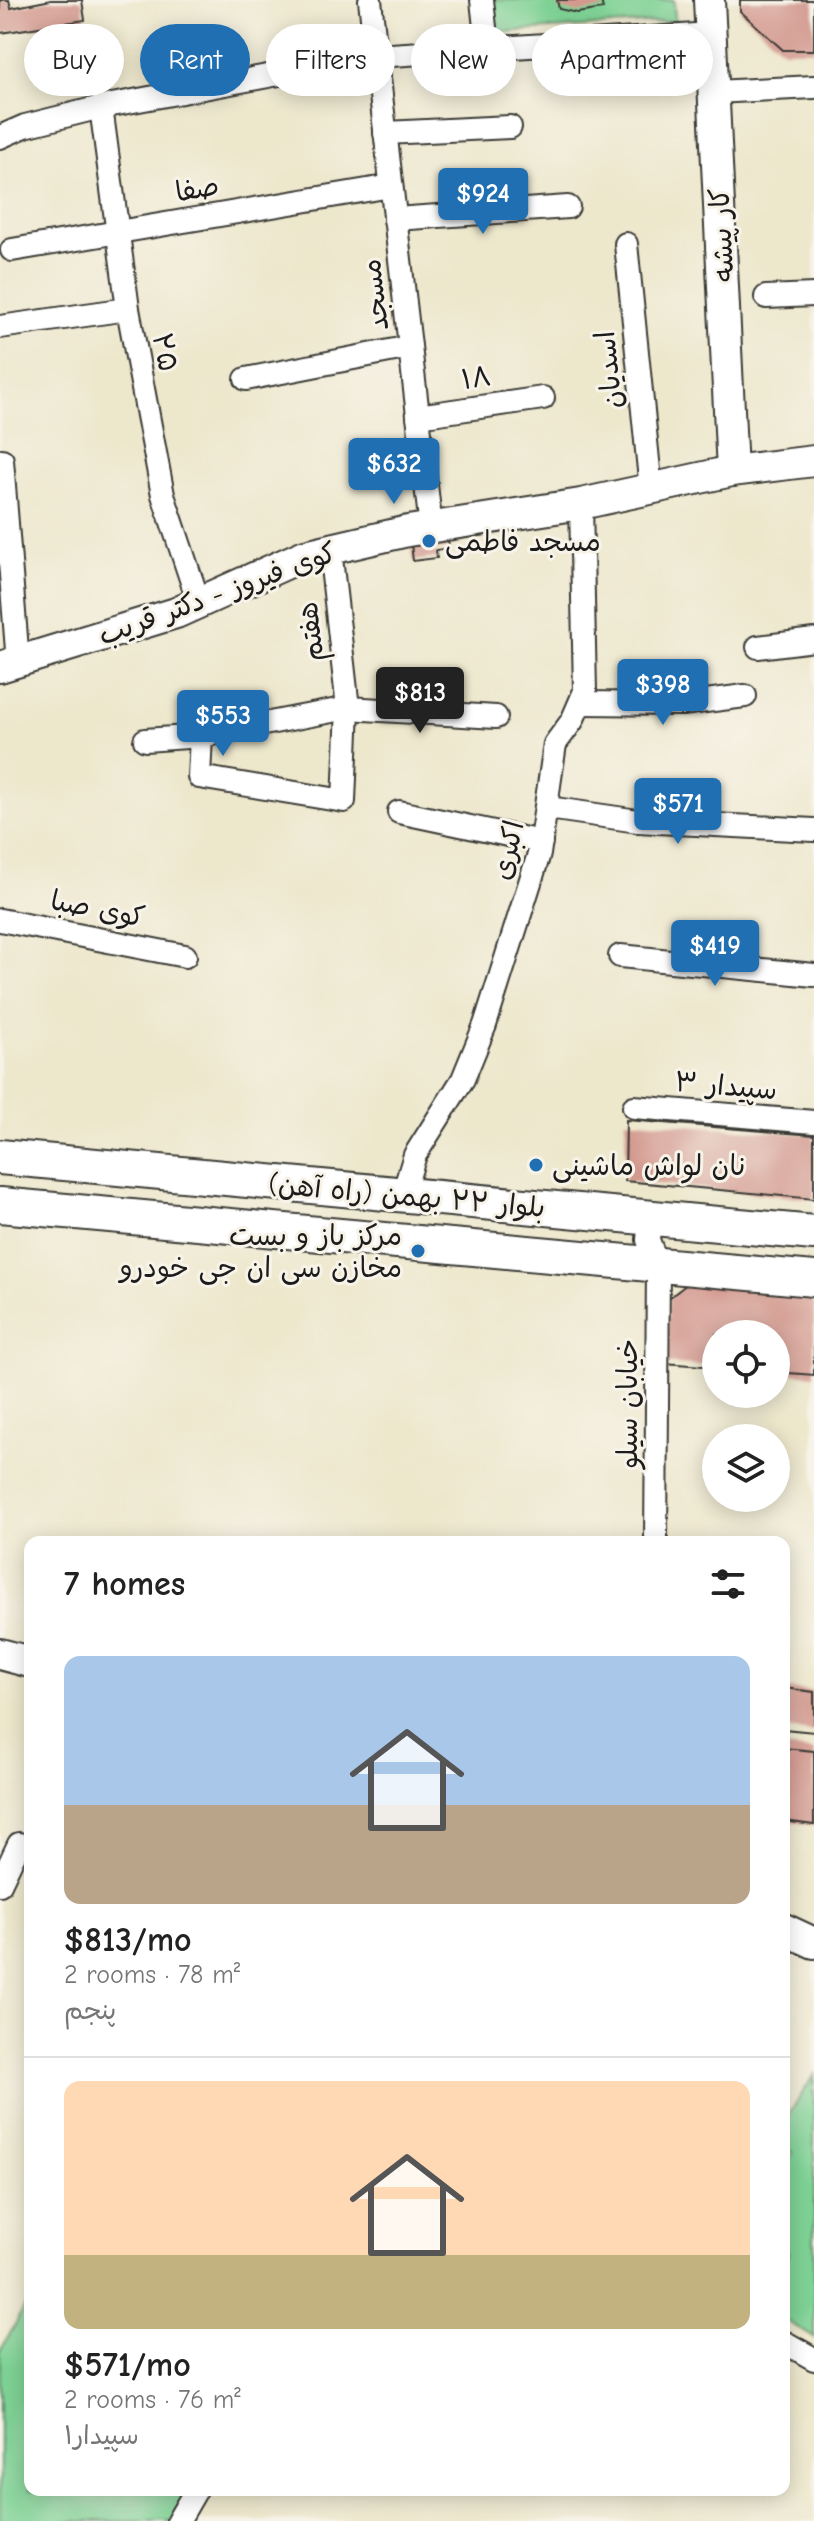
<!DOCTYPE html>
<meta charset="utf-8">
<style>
:root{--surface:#fff;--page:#f2f2f2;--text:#222;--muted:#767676;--line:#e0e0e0;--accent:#1f6fb2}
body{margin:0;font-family:"Comic Neue","Playpen Sans Arabic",sans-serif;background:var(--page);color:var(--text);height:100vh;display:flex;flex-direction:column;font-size:30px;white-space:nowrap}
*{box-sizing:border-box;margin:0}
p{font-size:26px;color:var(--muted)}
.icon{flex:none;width:44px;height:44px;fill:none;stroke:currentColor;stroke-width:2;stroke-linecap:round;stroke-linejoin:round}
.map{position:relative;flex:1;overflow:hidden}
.panel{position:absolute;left:24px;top:1536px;width:766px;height:960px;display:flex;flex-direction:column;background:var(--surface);border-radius:16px;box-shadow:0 4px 20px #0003}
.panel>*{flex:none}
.top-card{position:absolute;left:24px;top:24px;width:766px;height:72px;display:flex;gap:16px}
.controls{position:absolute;left:702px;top:1320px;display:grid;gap:16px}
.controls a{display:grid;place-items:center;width:88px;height:88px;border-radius:50%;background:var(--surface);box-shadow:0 4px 20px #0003;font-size:40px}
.price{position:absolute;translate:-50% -68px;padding:0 18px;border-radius:8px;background:var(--accent);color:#fff;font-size:26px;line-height:52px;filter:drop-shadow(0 2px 4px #0008)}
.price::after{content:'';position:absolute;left:50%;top:48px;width:24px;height:18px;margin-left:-12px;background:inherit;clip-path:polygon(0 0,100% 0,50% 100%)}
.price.on{background:#222;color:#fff}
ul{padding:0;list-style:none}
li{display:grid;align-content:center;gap:16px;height:424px;padding:0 40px}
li+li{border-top:2px solid var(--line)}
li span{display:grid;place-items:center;height:248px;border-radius:16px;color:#555}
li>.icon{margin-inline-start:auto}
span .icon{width:144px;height:144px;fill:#fffc;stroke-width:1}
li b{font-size:34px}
h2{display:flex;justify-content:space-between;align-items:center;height:96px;padding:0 40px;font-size:34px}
.pill{padding:0 28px;border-radius:36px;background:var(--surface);box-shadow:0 4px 20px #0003;font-size:28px;line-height:72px}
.pill.on{background:var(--accent);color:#fff}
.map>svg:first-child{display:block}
.green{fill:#7ed194;stroke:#4d7658;stroke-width:2}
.building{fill:#d3998f}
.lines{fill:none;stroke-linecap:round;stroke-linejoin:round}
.minor-casing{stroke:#3b3a36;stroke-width:26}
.secondary-casing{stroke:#3b3a36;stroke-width:34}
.primary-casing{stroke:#3b3a36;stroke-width:38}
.minor{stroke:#fff;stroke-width:22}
.secondary{stroke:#fff;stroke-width:30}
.primary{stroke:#fff;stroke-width:34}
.poi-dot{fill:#1f6fb2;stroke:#f7f3e8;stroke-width:3}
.labels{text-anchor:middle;stroke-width:6;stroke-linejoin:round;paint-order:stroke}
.street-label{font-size:28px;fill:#1c1c1c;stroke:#f7f3e8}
.poi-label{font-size:28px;fill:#1c1c1c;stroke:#f7f3e8;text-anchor:start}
</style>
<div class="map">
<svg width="814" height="2521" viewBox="0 0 814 2521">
<rect width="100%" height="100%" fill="#f7f3e8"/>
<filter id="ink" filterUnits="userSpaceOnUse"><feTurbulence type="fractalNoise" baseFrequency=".0125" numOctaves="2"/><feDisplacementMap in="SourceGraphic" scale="16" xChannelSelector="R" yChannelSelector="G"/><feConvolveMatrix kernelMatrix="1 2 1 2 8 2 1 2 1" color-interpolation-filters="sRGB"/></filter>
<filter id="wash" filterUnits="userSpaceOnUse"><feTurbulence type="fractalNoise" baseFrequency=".006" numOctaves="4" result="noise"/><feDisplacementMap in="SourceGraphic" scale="32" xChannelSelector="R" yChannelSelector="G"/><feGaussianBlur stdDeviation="1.8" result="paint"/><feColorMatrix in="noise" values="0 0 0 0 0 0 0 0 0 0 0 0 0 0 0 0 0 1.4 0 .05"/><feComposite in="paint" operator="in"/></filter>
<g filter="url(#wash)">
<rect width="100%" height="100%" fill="#ede7cc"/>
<g class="green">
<polygon points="486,0 674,0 675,21 488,33"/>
<polygon points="814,2075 814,2338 784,2319 784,2260 789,2253 784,2249 784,2167 793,2153 784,2147 784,2122"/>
<polygon points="30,2297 30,2490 189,2490 173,2521 0,2521 0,2352"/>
</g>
<g id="blocks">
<g class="building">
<polygon points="0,0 9,0 11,8 51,0 82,0 85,20 0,33"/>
<polygon points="557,0 601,0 603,9 577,13 559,9"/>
<polygon points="740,0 814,0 814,50 783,50 740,11"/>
<polygon points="447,530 449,548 436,550 437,558 413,561 410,535"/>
<polygon points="626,1120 814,1135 814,1199 625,1181"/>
<polygon points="691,1281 814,1292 814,1375 776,1372 776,1334 716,1334 716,1367 664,1363 669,1298"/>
<polygon points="784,1688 814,1692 814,1732 784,1729"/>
<polygon points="784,1748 814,1751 814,1825 784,1821"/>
</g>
</g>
</g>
<g filter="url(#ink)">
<use href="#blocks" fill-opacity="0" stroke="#3b3a36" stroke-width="2"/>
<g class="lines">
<g class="minor-casing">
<g id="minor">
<polyline points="370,0 431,528"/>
<polyline points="482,0 487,46"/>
<polyline points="715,92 814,87"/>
<polyline points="101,107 128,309 163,495 199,603"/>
<polyline points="385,133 510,127"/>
<polyline points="0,137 25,126 101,107 376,56 711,34"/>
<polyline points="395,219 568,207"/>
<polyline points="626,244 651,490"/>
<polyline points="12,250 391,186"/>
<polyline points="766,297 814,295"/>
<polyline points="0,327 128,309"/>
<polyline points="246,379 410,347"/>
<polyline points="418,416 543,398"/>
<polyline points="2,460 18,663"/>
<polyline points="758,647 814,640"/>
<polyline points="581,703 682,704 745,696"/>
<polyline points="201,736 199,777 344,801 348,708 330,549"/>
<polyline points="145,740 201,736 348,708 496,717"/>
<polyline points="548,808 638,821 814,830"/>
<polyline points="399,812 541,842"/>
<polyline points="0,920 185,956"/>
<polyline points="620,956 814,975"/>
<polyline points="634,1107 814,1122"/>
<polyline points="403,1194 415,1155 463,1079 485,1025 539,854 555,744 572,721 585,691 581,504"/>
<polyline points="650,1217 648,1240 658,1266 656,1542"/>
<polyline points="0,1884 19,1844"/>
<polyline points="784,2342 814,2359"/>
<polyline points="178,2521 196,2490"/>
</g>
</g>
<g class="secondary-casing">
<g id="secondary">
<polyline points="709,0 732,471"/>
<polyline points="0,667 176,613 305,555 408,531 581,504 732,471 814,461"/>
<polyline points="0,1654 30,1662"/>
<polyline points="784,1929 814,1943"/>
</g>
</g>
<g class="primary-casing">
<g id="primary">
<polyline points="0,1157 814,1233"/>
<polyline points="0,1205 814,1279"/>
</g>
</g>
<use href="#minor" class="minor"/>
<use href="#secondary" class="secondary"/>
<use href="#primary" class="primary"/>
</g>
</g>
<g class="poi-dot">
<circle cx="429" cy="541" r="8"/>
<circle cx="536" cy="1165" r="8"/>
<circle cx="418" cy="1251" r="8"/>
</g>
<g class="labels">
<g class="street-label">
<text transform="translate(197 188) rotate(-10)" y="10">صفا</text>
<text transform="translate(721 235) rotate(-93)" y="10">کار پیشه</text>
<text transform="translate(374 295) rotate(-97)" y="10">مسجد</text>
<text transform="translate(166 352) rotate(79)" y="10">۲۵</text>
<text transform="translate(608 370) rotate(-96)" y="10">اسدیان</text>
<text transform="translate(476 377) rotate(-8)" y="10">۱۸</text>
<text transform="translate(217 593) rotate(-20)" y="10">کوی فیروز - دکتر قریب</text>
<text transform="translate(310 632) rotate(-97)" y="10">هفتم</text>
<text transform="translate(507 850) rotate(-76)" y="10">اکبری</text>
<text transform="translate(98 908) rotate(11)" y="10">کوی صبا</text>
<text transform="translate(726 1085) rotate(5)" y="10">سپیدار ۳</text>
<text transform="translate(407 1195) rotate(5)" y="10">بلوار ۲۲ بهمن (راه آهن)</text>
<text transform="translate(627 1404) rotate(-90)" y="10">خیابان سیلو</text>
</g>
<g class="poi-label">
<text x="445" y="551">مسجد فاطمی</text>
<text x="552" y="1175">نان لواش ماشینی</text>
<text x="402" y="1245" text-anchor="end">مرکز باز و بست<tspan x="402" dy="32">مخازن سی ان جی خودرو</tspan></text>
</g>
</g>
</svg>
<div class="controls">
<a><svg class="icon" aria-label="locate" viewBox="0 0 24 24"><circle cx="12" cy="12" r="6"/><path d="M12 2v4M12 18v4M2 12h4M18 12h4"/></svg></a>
<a><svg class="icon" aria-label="layers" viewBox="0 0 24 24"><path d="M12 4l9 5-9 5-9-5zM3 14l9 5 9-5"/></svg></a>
</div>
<b class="price" style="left:483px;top:236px">$924</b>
<b class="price" style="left:394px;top:506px">$632</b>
<b class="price" style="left:663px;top:727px">$398</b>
<b class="price on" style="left:420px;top:735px">$813</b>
<b class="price" style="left:223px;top:758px">$553</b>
<b class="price" style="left:678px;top:846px">$571</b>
<b class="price" style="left:715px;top:988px">$419</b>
<div class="top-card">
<a class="pill">Buy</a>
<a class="pill on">Rent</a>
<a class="pill">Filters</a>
<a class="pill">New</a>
<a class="pill">Apartment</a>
</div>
<section class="panel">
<h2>7 homes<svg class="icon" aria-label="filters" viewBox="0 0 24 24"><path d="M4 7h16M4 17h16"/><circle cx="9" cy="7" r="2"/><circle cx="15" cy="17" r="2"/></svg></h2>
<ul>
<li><span style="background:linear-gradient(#a9c7e8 60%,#b9a48a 0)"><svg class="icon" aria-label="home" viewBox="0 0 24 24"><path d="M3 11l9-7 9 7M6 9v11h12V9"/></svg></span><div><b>$813/mo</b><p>2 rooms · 78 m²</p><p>پنجم</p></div></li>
<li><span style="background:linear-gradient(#ffd9b3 70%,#c2b280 0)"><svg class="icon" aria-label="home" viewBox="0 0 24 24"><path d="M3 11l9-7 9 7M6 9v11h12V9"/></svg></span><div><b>$571/mo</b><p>2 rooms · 76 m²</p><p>سپیدار۱</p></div></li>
</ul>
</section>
</div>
